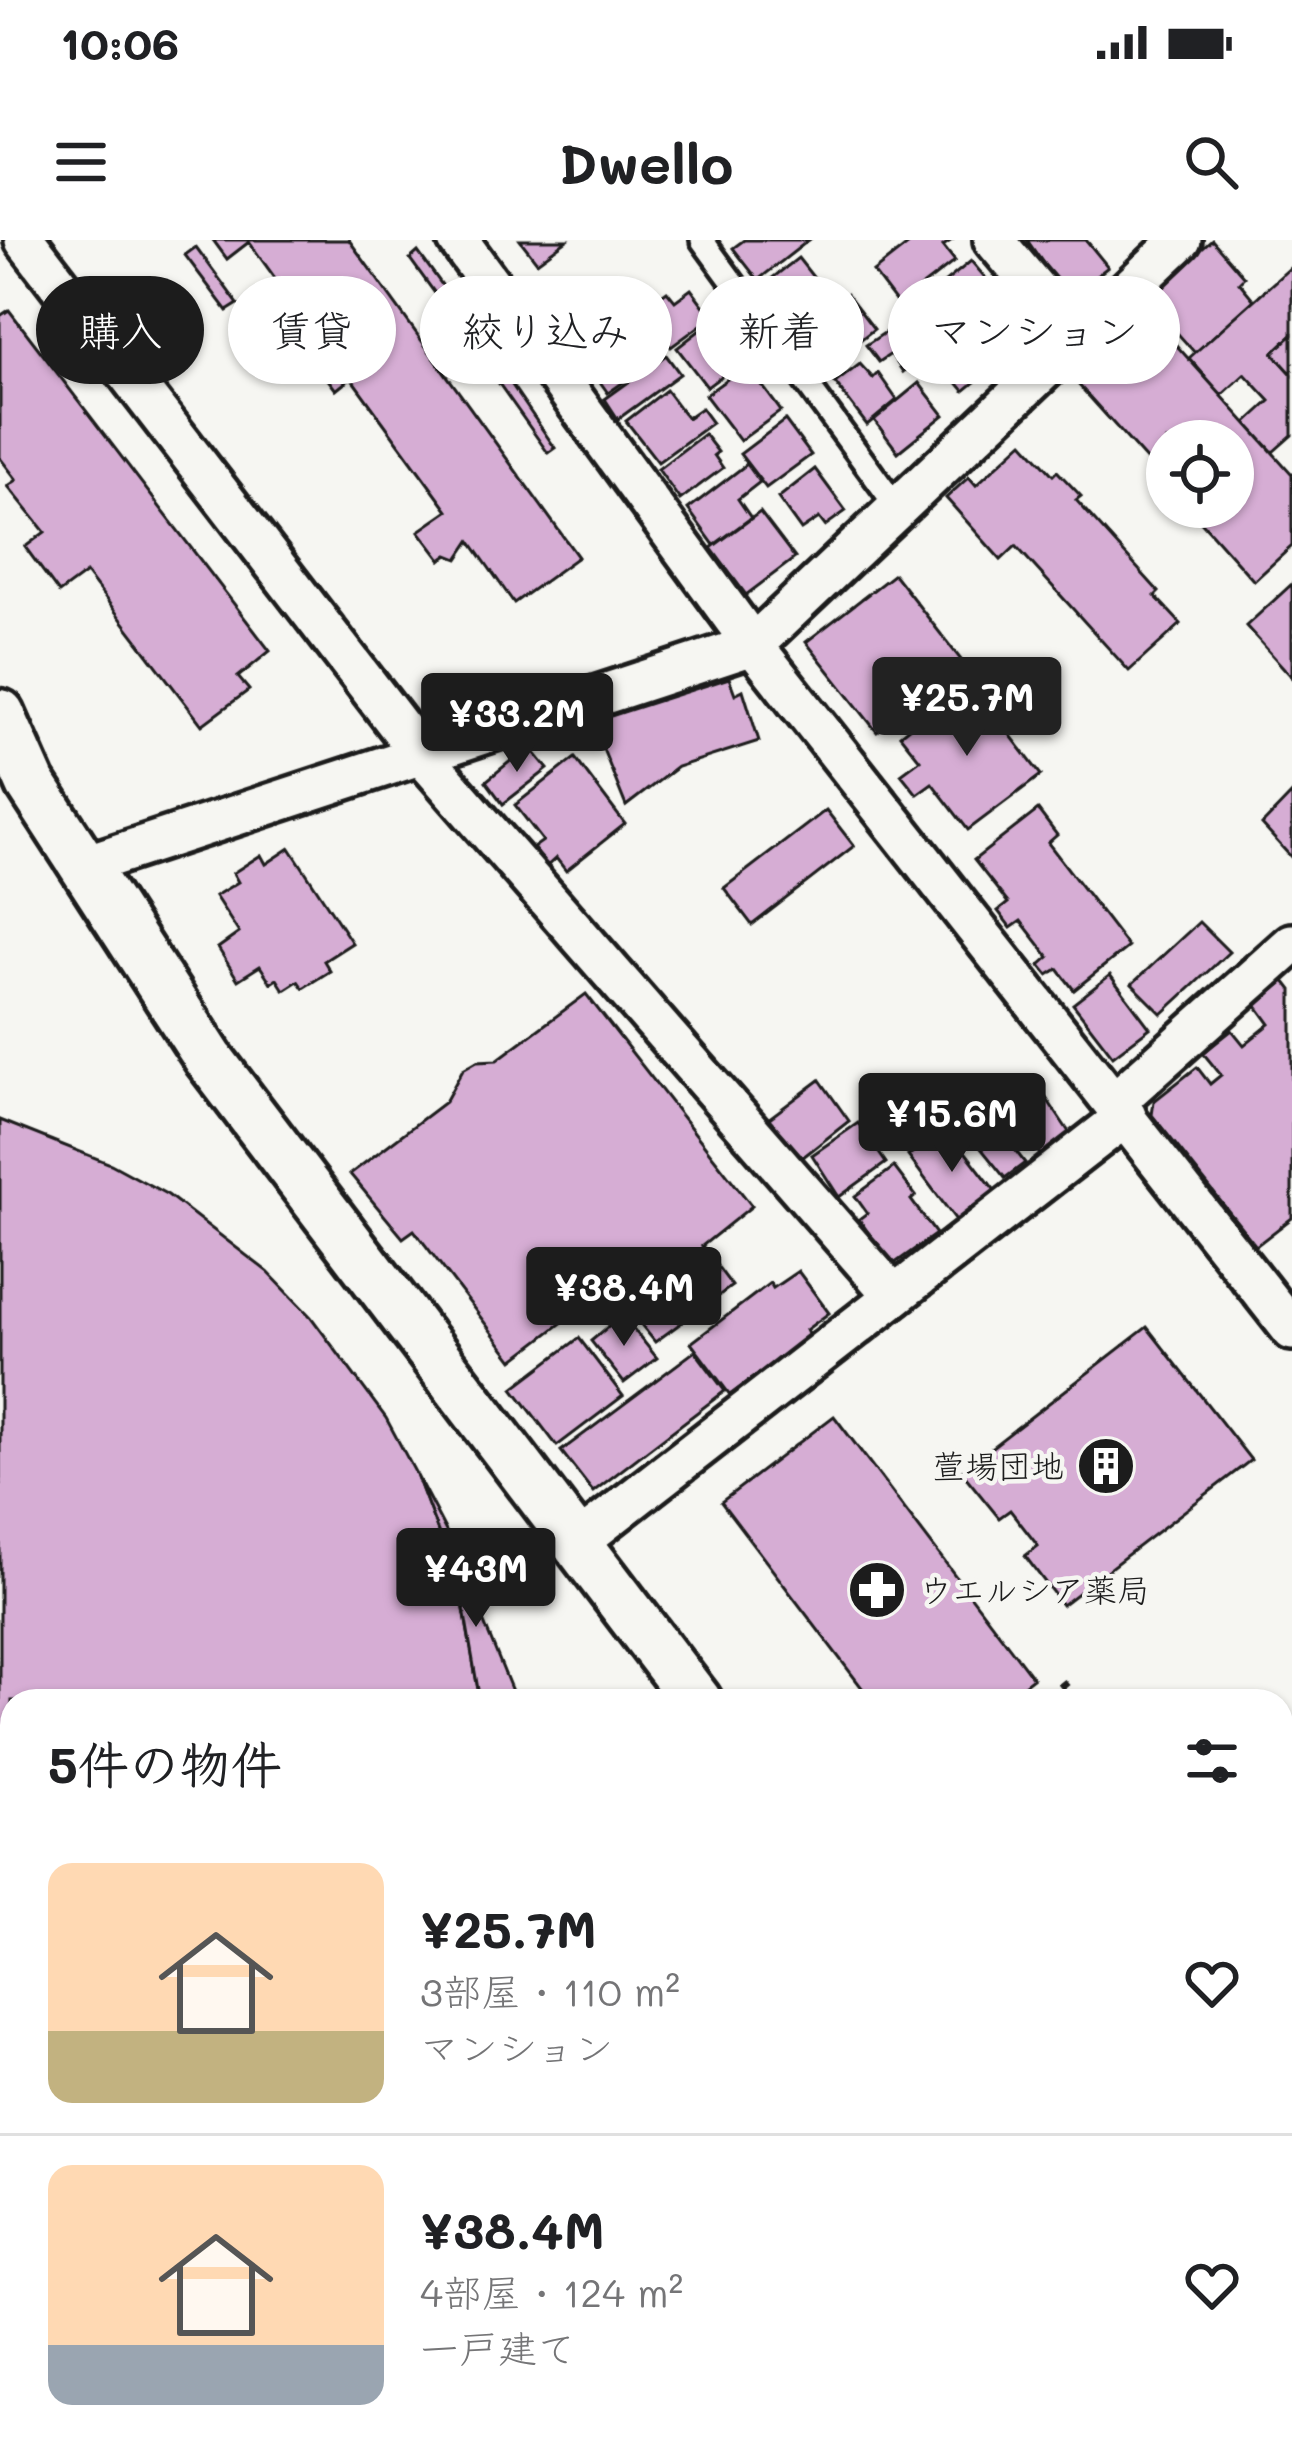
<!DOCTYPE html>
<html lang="ja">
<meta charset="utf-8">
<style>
:root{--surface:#fff;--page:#f2f2f2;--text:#202124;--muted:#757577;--line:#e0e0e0;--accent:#1c1c1c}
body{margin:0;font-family:Mali,"Klee One",sans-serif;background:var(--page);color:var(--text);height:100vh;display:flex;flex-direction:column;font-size:45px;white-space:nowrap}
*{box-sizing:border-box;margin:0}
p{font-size:39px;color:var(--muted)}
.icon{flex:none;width:66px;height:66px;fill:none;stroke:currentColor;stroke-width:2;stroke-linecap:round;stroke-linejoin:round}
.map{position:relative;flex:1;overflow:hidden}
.drawer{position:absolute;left:0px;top:1449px;width:1293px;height:768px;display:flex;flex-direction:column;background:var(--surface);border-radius:36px 36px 0 0;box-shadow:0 3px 9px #0004}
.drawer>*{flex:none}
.guide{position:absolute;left:36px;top:36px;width:1221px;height:108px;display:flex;gap:24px}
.fabs{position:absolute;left:1146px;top:180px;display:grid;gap:24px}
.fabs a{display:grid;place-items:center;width:108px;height:108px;border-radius:50%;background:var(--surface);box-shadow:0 3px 9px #0004;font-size:60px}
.price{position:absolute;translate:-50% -102px;padding:0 27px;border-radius:12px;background:var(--accent);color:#fff;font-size:39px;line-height:78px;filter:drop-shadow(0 3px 6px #0008)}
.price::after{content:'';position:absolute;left:50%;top:72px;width:36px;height:27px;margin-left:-18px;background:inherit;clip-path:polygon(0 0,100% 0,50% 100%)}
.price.current{background:#222;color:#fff}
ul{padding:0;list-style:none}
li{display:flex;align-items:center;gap:36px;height:300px;padding:0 48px}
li+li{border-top:3px solid var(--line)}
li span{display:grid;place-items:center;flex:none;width:336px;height:240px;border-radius:24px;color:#555}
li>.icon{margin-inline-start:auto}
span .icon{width:144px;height:144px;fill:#fffc;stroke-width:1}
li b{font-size:51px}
h2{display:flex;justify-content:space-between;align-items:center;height:144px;padding:0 48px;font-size:51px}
.chip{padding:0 42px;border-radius:54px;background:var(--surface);box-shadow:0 3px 9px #0004;font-size:42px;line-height:108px}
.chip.current{background:var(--accent);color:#fff}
.status{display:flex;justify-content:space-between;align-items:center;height:84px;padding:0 60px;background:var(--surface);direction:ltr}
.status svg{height:33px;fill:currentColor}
header{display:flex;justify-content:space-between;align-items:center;height:156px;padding:0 48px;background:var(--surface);font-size:54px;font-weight:700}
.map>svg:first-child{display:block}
.building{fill:#d6add4;stroke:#1c1c1c;stroke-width:3}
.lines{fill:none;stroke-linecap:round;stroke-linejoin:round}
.service-casing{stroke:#1c1c1c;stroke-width:30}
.minor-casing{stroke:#1c1c1c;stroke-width:48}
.tertiary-casing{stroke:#1c1c1c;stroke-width:57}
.path{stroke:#1c1c1c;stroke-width:8;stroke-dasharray:12 9;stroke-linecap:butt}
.service{stroke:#f6f6f2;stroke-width:21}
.minor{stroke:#f6f6f2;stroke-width:39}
.tertiary{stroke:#f6f6f2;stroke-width:48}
.labels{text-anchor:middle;stroke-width:9;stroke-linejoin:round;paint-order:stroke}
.poi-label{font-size:33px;fill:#1c1c1c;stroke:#f6f6f2;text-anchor:end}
</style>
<div class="status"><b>10:06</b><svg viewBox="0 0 49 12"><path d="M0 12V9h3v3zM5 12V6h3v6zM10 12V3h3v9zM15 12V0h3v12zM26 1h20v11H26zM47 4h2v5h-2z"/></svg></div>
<header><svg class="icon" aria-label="menu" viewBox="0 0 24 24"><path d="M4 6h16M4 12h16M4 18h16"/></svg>Dwello<svg class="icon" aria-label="search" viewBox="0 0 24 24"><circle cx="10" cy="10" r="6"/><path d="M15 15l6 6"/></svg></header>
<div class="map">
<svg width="1292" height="2217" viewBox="0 0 1292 2217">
<rect width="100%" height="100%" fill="#f6f6f2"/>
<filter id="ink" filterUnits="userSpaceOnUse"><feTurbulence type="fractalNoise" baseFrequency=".00833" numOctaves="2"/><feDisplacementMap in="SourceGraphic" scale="24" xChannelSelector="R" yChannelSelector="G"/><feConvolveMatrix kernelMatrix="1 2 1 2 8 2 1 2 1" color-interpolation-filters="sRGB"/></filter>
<g filter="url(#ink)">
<g class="building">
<polygon points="213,0 349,0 578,317 514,363 470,301 458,319 448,315 441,320 419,291 448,271 351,138 336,150 314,121 327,110 249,2 227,19"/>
<polygon points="520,0 567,0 537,22"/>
<polygon points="744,0 809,0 758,40 733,8"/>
<polygon points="914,0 952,0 943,6 955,21 898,65 873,32"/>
<polygon points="1027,0 1086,0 1108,27 1077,51 1063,52"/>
<polygon points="1212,0 1244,37 1239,42 1254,60 1195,113 1146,58"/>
<polygon points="196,7 238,64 227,71 185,15"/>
<polygon points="418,12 472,86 463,92 410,19"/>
<polygon points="798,18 828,56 791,84 762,46"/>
<polygon points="971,21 1001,56 941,102 913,68"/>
<polygon points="1292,26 1292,95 1273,113 1292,134 1292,195 1273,212 1246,183 1270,161 1245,134 1222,155 1189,118"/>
<polygon points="691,49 712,77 671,107 642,69 667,51 675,61"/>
<polygon points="847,54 874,89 841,115 814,78"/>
<polygon points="612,57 639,93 643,90 662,115 608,153 563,90"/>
<polygon points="1141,65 1151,77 1103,120 1091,107"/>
<polygon points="996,66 1025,101 964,151 934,115"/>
<polygon points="9,70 270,411 238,437 249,450 202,485 86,333 59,353 25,307 45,292 8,246 17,240 0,218 0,76"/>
<polygon points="718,76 749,116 707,147 677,108"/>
<polygon points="1151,77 1292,234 1292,306 1254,341 1188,267 1233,267 1233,201 1167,201 1167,243 1077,143"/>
<polygon points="896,85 919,119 903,132 891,114 879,122 866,105"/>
<polygon points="477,94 555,208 548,213 468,100"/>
<polygon points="1292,95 1292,134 1273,113"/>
<polygon points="666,115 680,134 618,179 605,159"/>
<polygon points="860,124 873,138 878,133 897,160 867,185 835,143"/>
<polygon points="747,125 781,171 740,201 705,155"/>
<polygon points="919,143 944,175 898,212 874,180"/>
<polygon points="666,150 687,178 701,168 712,183 658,222 626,181"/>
<polygon points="785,180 811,215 766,248 740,214"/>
<polygon points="704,194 718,212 714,215 723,228 680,260 658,229"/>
<polygon points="1023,202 1053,235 1057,231 1081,256 1076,260 1159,352 1155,356 1181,384 1129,431 1016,306 1001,320 946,258 969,237 976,245"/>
<polygon points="747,224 760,242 738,259 751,278 714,305 688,269"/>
<polygon points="815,229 846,271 825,286 819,278 801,290 778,258"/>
<polygon points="760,272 795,318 746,355 711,308"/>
<polygon points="894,334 965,425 877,492 806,402"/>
<polygon points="1292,344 1292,437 1246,386"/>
<polygon points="729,438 735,454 743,450 759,501 677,527 626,566 592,482"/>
<polygon points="959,448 977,471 986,463 1041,535 968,590 932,543 917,554 901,534 920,520 900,495"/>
<polygon points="529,506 548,529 503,564 486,541"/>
<polygon points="575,518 625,584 566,631 556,618 547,626 533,608 543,601 515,565"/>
<polygon points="1292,554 1292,618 1262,585"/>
<polygon points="826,570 854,606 752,685 724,648"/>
<polygon points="1038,570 1057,595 1048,603 1128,707 1074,750 1058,729 1048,735 1040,725 1049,717 1021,681 1011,688 998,671 1008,663 974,620"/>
<polygon points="290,608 352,703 324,721 330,731 303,748 298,741 284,750 277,739 271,743 260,726 238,740 218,708 239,693 215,656 238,642 233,633 261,615 266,624"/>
<polygon points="1199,682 1229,712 1162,774 1132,744"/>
<polygon points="1110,735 1150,788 1113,816 1073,764"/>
<polygon points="1285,741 1292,750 1292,978 1256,1006 1152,875 1154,861 1197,827 1210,844 1221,835 1203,813 1232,790 1244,805 1270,784 1256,765"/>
<polygon points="586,754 752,966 702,1006 732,1046 655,1102 610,1046 513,1120 414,990 403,998 350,934 445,862 463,829 477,821 497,820"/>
<polygon points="1021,839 1029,850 981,883 969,866 1001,844 1005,850"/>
<polygon points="820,840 849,881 798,921 768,879"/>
<polygon points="1038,846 1071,895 1041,916 1006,868"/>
<polygon points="0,880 111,924 168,955 268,1032 311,1077 386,1178 416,1234 461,1352 480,1461 12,1461 12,2166 0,2170"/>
<polygon points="858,883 886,923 839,957 812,915"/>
<polygon points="996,885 1025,923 1005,938 976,902"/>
<polygon points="946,887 997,953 958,983 908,916"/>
<polygon points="894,927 916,956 911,960 936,994 891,1026 859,979 867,973 855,956"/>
<polygon points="798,1031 829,1073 806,1090 809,1096 730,1155 691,1103 770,1043 773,1048"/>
<polygon points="622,1075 657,1118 624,1143 591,1101"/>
<polygon points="1147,1087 1251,1220 1062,1365 1025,1316 1038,1306 1010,1270 999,1278 961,1231"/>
<polygon points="579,1098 623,1156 557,1206 513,1148"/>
<polygon points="695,1111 725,1151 593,1252 561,1211"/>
<polygon points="834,1176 1033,1438 1003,1461 872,1461 721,1262"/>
<polygon points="416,1234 449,1297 516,1461 480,1461 461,1352"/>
<polygon points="12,2166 12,2205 56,2205 24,2217 0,2217 0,2170"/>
<polygon points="1119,2205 1161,2205 1162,2210 1144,2217 1123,2217"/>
</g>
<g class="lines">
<g class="service-casing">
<polyline id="service" points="702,0 896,266"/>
</g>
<g class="minor-casing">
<g id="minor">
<polyline points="25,0 419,512 894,1056"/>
<polyline points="458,0 753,405 1292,1090"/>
<polyline points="994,0 1076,97"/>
<polyline points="85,625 753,405 1181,0"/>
<polyline points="1115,862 1292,704"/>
<polyline points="578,1302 1126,876"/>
<polyline points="1281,1651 1292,1646"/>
<polyline points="852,2205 856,2217"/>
<polyline points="1096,2205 1101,2217"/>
</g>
</g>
<g class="tertiary-casing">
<g id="tertiary">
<polyline points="0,474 31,544 209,819 697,1461"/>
<polyline points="1281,1964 1292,1959"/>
<polyline points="1281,2202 1292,2216"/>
<polyline points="635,2217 667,2205"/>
</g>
</g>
<g class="path">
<polyline points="1044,1461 1067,1442"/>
<polyline points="265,2205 269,2217"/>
</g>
<use href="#service" class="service"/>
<use href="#minor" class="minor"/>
<use href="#tertiary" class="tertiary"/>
</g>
</g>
<defs>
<g id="building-disc" transform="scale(3)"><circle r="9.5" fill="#1c1c1c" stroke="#f6f6f2"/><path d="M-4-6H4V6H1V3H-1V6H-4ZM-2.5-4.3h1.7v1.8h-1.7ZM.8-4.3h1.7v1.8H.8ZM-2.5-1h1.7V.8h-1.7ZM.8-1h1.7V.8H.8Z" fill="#fff"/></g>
<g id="pharmacy-disc" transform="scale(3)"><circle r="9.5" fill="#1c1c1c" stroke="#f6f6f2"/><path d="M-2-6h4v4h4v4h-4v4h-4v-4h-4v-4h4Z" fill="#fff"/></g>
</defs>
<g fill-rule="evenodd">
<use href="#building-disc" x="1106" y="1226"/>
<use href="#pharmacy-disc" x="877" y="1350"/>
</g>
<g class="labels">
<g class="poi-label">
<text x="1064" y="1238">萱場団地</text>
<text x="919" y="1362" text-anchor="start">ウエルシア薬局</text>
</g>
</g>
</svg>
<div class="fabs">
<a><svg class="icon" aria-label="locate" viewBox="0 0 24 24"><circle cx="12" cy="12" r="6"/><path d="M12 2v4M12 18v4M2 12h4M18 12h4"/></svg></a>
</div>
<b class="price current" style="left:967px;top:519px">¥25.7M</b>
<b class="price" style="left:517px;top:535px">¥33.2M</b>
<b class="price" style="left:952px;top:935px">¥15.6M</b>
<b class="price" style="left:624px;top:1109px">¥38.4M</b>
<b class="price" style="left:476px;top:1390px">¥43M</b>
<div class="guide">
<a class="chip current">購入</a>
<a class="chip">賃貸</a>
<a class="chip">絞り込み</a>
<a class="chip">新着</a>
<a class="chip">マンション</a>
</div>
<section class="drawer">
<h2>5件の物件<svg class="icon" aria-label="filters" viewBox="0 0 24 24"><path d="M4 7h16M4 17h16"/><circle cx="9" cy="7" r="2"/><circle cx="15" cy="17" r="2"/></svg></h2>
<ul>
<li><span style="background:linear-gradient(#ffd9b3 70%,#c2b280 0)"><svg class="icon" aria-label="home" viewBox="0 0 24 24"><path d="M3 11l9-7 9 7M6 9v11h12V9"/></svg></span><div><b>¥25.7M</b><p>3部屋 · 110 m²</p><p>マンション</p></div><svg class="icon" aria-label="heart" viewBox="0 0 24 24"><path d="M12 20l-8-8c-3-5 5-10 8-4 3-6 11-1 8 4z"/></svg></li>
<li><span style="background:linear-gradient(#ffd9b3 75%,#9aa5b1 0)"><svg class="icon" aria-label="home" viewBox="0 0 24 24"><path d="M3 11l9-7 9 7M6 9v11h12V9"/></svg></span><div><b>¥38.4M</b><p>4部屋 · 124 m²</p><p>一戸建て</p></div><svg class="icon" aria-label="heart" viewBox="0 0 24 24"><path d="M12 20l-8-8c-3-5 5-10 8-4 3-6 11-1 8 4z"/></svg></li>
</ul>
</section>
</div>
